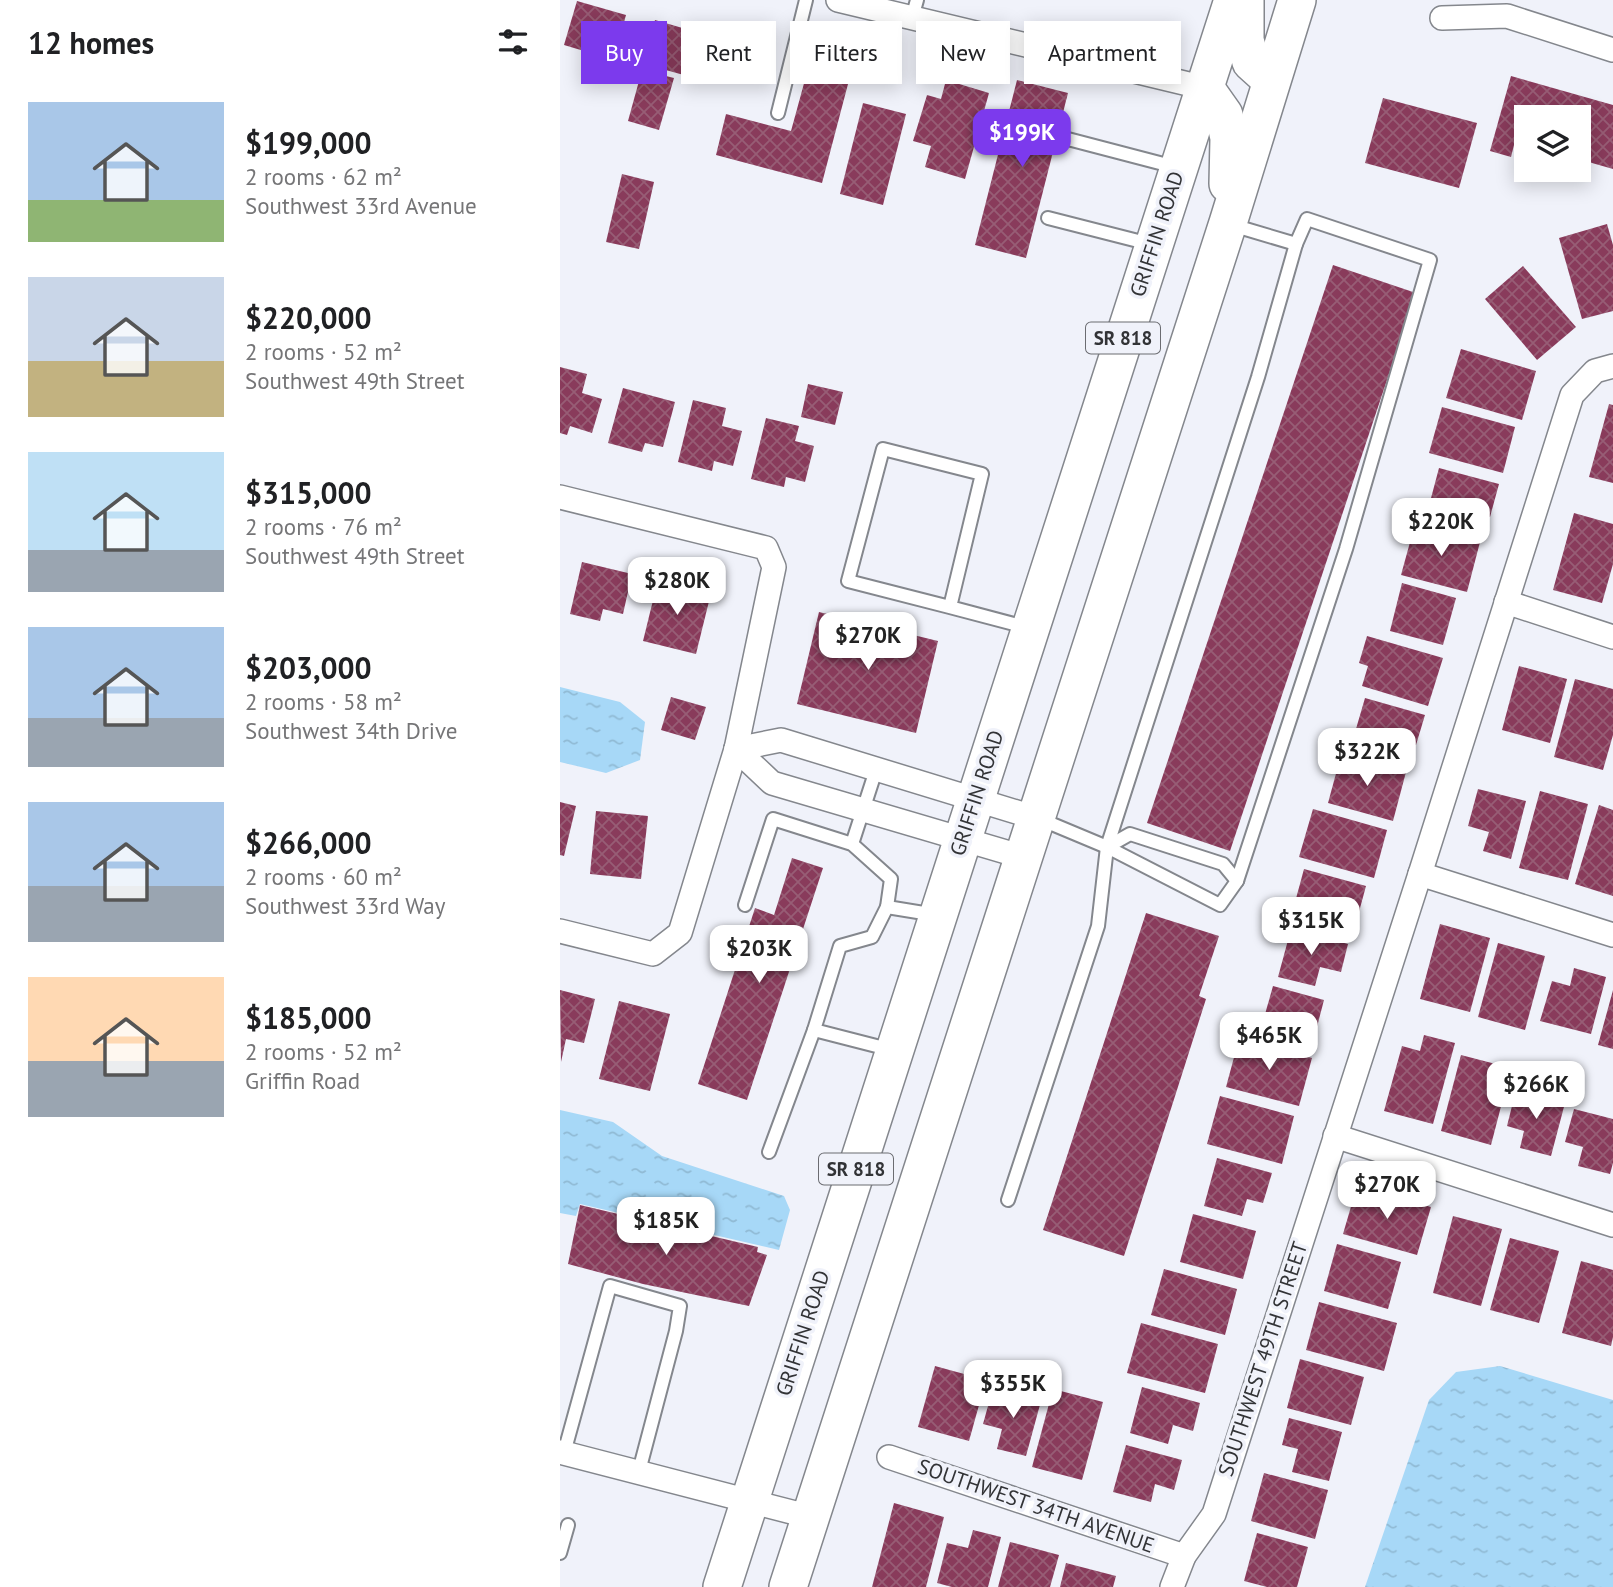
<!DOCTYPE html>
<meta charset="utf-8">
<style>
:root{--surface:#fff;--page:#f6f6f6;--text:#202124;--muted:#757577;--accent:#7c3aed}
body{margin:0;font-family:"PT Sans",sans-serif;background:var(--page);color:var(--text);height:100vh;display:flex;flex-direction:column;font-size:26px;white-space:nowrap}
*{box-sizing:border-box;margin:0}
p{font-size:23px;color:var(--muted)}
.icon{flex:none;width:38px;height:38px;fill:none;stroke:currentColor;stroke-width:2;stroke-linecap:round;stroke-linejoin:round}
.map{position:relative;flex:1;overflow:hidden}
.details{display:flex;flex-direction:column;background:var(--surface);width:560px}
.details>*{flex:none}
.banner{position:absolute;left:21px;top:21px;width:665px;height:63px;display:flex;gap:14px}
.tools{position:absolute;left:954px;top:105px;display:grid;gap:14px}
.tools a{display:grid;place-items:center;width:77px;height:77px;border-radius:0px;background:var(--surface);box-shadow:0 4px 18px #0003;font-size:35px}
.price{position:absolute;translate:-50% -60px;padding:0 16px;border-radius:14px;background:#fff;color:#222;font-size:23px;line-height:46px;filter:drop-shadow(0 2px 4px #0008)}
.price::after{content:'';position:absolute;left:50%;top:42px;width:21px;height:16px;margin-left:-10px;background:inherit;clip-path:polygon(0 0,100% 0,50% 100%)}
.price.selected{background:var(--accent);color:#fff}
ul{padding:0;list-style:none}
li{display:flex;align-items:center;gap:21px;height:175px;padding:0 28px}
li span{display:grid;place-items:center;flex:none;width:196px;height:140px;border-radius:0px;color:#555}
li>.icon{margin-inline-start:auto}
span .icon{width:84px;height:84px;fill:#fffc;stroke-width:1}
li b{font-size:30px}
h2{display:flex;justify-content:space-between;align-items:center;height:84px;padding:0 28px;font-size:30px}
.chip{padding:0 24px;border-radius:0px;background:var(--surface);box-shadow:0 4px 18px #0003;font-size:24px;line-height:63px}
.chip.selected{background:var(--accent);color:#fff}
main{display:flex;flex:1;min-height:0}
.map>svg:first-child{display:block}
.water{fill:url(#water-ripples)}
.building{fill:url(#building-cross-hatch)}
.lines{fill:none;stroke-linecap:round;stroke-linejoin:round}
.service-casing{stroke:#84878d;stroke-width:16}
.minor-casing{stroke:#84878d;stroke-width:26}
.primary-casing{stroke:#84878d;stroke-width:40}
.service{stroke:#fff;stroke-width:12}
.minor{stroke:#fff;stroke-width:23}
.primary{stroke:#fff;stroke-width:37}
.labels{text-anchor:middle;stroke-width:7;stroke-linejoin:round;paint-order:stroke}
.shield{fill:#f0f2fa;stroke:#6b6c71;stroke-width:2}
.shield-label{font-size:19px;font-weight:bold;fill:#323336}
.street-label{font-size:21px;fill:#323336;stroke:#f0f2fa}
</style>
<main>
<section class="details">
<h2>12 homes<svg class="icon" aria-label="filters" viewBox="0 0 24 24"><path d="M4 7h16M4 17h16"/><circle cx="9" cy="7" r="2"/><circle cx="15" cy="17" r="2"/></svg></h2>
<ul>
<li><span style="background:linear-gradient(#a9c7e8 70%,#8fb573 0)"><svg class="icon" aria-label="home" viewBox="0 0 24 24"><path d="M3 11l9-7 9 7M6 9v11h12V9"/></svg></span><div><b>$199,000</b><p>2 rooms · 62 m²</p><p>Southwest 33rd Avenue</p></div></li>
<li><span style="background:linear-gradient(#c9d6e8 60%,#c2b280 0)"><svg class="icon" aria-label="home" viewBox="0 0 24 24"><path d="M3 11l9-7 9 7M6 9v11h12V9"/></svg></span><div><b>$220,000</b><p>2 rooms · 52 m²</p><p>Southwest 49th Street</p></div></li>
<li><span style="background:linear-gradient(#bfe0f5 70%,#9aa5b1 0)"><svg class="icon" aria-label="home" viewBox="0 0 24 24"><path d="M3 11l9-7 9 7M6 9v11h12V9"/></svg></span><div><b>$315,000</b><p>2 rooms · 76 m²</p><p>Southwest 49th Street</p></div></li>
<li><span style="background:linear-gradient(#a9c7e8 65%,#9aa5b1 0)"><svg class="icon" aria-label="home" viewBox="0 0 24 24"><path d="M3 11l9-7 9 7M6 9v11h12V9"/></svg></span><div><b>$203,000</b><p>2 rooms · 58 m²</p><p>Southwest 34th Drive</p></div></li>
<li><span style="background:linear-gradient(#a9c7e8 60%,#9aa5b1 0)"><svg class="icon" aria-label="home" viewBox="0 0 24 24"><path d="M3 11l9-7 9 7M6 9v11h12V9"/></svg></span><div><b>$266,000</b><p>2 rooms · 60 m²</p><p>Southwest 33rd Way</p></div></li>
<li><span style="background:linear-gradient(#ffd9b3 60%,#9aa5b1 0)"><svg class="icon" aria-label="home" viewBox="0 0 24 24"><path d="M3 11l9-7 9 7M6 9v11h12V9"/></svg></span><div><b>$185,000</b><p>2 rooms · 52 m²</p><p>Griffin Road</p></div></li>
</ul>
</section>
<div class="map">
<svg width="1053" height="1587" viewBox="0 0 1053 1587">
<defs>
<pattern id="water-ripples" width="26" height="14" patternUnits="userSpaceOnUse" patternTransform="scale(1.75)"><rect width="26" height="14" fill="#a7d8f7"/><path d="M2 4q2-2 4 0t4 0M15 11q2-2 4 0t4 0" fill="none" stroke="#90bad4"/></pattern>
<pattern id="building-cross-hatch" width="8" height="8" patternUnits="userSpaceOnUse" patternTransform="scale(1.75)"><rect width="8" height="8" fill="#893b5b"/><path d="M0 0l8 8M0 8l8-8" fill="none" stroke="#975d75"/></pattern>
</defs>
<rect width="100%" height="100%" fill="#f0f2fa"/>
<g class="water">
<polygon points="0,687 60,702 85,722 80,760 46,773 0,762"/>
<polygon points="0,1110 53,1122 102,1156 224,1196 230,1210 219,1250 20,1204 16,1216 0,1213"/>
<polygon points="940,1366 1053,1400 1053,1587 805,1587 869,1400 896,1372"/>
</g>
<g class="building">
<polygon points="17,1 66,15 54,60 4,45"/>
<polygon points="95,20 143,34 131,77 102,69 105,58 86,52"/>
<polygon points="252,54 293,65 262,183 156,155 166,114 231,131"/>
<polygon points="82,70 114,78 99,130 68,121"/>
<polygon points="951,76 1053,105 1053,169 1018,159 1018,117 966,117 966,144 955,141 951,157 930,151"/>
<polygon points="386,80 429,93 405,179 365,167 371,146 353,141 367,95 381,99"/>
<polygon points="457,80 508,93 466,258 415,245"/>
<polygon points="823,98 917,123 899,188 805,163"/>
<polygon points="303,103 346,114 323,205 280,194"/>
<polygon points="62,174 94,182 79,249 46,242"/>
<polygon points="1047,224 1053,245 1053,311 1022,319 999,238"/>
<polygon points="773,265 856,293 670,851 587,823"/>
<polygon points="963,266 1016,327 977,360 925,299"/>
<polygon points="901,349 976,371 962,420 886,398"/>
<polygon points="0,367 27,374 22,393 42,399 32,433 10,426 7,435 0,433"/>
<polygon points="248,384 283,392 275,425 241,417"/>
<polygon points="63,388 115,402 103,447 85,443 82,452 48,443"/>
<polygon points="133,400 166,408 162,426 182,431 173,466 154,461 152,471 118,462"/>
<polygon points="1049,404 1053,405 1053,483 1029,477"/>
<polygon points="882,407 955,427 943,473 869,453"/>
<polygon points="206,418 239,426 235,441 254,446 245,482 226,477 224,487 191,479"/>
<polygon points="879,468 939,484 930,517 913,512 908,529 866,517"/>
<polygon points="1014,513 1053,524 1053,564 1042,603 993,590"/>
<polygon points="855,524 920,542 907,592 841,575"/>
<polygon points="22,562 72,574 63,614 43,609 40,621 10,614"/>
<polygon points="98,580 151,593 136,654 83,641"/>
<polygon points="842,583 896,598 883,645 830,631"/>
<polygon points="259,612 378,641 356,733 237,704"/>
<polygon points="807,636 883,658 868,706 802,686 808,666 799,663"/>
<polygon points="959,666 1007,679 990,743 942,730"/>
<polygon points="1015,679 1053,689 1053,735 1043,770 994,757"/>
<polygon points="111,697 146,707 135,740 101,730"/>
<polygon points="805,698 865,715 856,745 837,740 832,757 791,746"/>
<polygon points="781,755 846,772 833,821 768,803"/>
<polygon points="918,789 966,801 951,859 923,851 929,832 908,826"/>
<polygon points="980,791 1028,804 1008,880 959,868"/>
<polygon points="0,802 16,806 4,856 0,855"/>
<polygon points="1039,805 1053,810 1053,896 1015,884"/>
<polygon points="753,809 827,830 814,878 739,857"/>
<polygon points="36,811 88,816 81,879 30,874"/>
<polygon points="232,858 263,868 187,1100 138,1084 195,908 214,915"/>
<polygon points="744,869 806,886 793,934 731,917"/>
<polygon points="586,913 659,936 639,996 646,999 564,1256 483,1230"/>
<polygon points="880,924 930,938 910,1012 860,999"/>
<polygon points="731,929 788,944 781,972 760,967 755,986 718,977"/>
<polygon points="938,943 985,956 965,1030 918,1017"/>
<polygon points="1014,968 1046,977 1031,1034 980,1021 992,981 1010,986"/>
<polygon points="713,986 764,1000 752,1046 700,1032"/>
<polygon points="0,990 35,999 24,1043 6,1039 1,1062"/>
<polygon points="1053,990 1053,1049 1038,1045"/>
<polygon points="59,1001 110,1014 90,1091 39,1079"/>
<polygon points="864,1035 895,1043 873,1124 824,1111 842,1046 860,1051"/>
<polygon points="679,1039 752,1058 739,1106 666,1087"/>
<polygon points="901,1055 951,1068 931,1145 881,1131"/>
<polygon points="956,1090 1005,1103 991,1156 960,1148 964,1131 947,1126"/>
<polygon points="660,1096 734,1116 722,1164 647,1144"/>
<polygon points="1014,1109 1053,1119 1053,1163 1050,1174 1018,1166 1023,1147 1005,1142"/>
<polygon points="657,1158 712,1173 703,1203 687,1199 682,1216 644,1206"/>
<polygon points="797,1186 871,1207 857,1255 783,1234"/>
<polygon points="20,1205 198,1247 197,1252 207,1255 189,1306 83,1284 8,1264"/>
<polygon points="633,1214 696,1231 683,1279 620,1262"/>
<polygon points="893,1216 942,1229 921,1306 873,1293"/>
<polygon points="950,1238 999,1251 979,1323 930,1310"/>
<polygon points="777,1244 841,1262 828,1309 764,1291"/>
<polygon points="1021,1261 1053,1270 1053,1337 1051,1346 1002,1333"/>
<polygon points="604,1269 677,1289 665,1335 591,1315"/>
<polygon points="759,1302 837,1323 824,1371 746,1350"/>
<polygon points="581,1323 658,1344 645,1393 567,1373"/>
<polygon points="740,1359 804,1377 791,1425 727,1408"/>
<polygon points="375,1366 426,1380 409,1441 358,1427"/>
<polygon points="582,1387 640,1403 633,1431 613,1425 608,1444 570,1433"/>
<polygon points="433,1388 481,1401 466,1456 437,1449 442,1429 423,1424"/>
<polygon points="493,1389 543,1402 522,1480 472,1467"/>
<polygon points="729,1418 782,1432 769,1481 732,1472 738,1449 722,1445"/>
<polygon points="566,1445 622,1460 614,1490 595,1484 591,1502 553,1492"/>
<polygon points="704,1473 768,1490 755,1539 691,1521"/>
<polygon points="334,1503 384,1517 366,1587 312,1587"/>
<polygon points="413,1530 441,1537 428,1587 392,1587 377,1583 387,1543 408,1548"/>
<polygon points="697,1533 748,1547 737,1587 707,1587 684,1581"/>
<polygon points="450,1542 499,1555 490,1587 438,1587"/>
<polygon points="506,1563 556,1576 553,1587 500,1587"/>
</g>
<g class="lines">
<g class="service-casing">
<g id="service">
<polyline points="352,18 357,0"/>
<polyline points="218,113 246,0"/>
<polyline points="504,138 615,167"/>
<polyline points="488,218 590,244"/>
<polyline points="672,225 736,244 747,219 870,260 786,549 677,881"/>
<path d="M390 607 422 474 323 449 288 581C348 596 409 612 469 628"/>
<polyline points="480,819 547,847 660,905 677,881 663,864 570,834 547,847"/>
<polyline points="292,844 316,770"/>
<polyline points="185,905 213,819 292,844 331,879 327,907"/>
<polyline points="332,1050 254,1030 280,946 312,937 327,907 376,915"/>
<polyline points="209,1152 254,1030"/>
<polyline points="448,1200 538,926 547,847 698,377 736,244"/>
<polyline points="4,1453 50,1286 120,1306 116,1331 79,1471"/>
<polyline points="0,1553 8,1525"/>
</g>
</g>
<g class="minor-casing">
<g id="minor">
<polyline points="278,0 645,88"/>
<polyline points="882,18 947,16 1053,50"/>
<polyline points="0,497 206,548 214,567 176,749 120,933 93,954 0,931"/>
<polyline points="946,602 1053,637"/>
<polyline points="176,749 221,740 476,818"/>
<polyline points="176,749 212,783 463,857"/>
<polyline points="860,874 1053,935"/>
<polyline points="775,1136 1053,1225"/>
<polyline points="0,1452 251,1517"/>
<polyline points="329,1457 624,1556"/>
<polyline points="612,1587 624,1556 654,1514 860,874 1012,395 1035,371 1053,366"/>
</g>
</g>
<g class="primary-casing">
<g id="primary">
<polyline points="685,0 685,40 691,62 711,80"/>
<polyline points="645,88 664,115 669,138 668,184"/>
<polyline points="162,1587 673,0"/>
<polyline points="228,1587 668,223 737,0"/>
</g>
</g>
<use href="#service" class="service"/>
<use href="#minor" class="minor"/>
<use href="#primary" class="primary"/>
</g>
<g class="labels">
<g class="shield">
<rect x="526" y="322.5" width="74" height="31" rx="5"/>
<rect x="259" y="1153.5" width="74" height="31" rx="5"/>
</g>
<g class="shield-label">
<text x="563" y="345">SR 818</text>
<text x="296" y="1176">SR 818</text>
</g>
<g class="street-label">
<text transform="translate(597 234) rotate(-72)" y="7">GRIFFIN ROAD</text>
<text transform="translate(417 793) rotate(-72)" y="7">GRIFFIN ROAD</text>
<text transform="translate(243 1333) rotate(-72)" y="7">GRIFFIN ROAD</text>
<text transform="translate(703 1359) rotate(-72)" y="7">SOUTHWEST 49TH STREET</text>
<text transform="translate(476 1506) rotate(19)" y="7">SOUTHWEST 34TH AVENUE</text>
</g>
</g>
</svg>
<div class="tools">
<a><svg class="icon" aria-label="layers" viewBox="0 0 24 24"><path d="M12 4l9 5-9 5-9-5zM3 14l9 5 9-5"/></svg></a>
</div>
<b class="price selected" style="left:462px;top:169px">$199K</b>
<b class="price" style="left:881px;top:558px">$220K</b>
<b class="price" style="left:117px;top:617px">$280K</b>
<b class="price" style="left:308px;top:672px">$270K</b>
<b class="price" style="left:807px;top:788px">$322K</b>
<b class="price" style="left:751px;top:957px">$315K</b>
<b class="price" style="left:199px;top:985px">$203K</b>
<b class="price" style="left:709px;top:1072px">$465K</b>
<b class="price" style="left:976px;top:1121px">$266K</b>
<b class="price" style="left:827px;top:1221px">$270K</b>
<b class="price" style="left:106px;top:1257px">$185K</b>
<b class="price" style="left:453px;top:1420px">$355K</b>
<div class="banner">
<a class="chip selected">Buy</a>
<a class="chip">Rent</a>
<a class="chip">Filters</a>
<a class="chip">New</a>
<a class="chip">Apartment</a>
</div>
</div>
</main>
